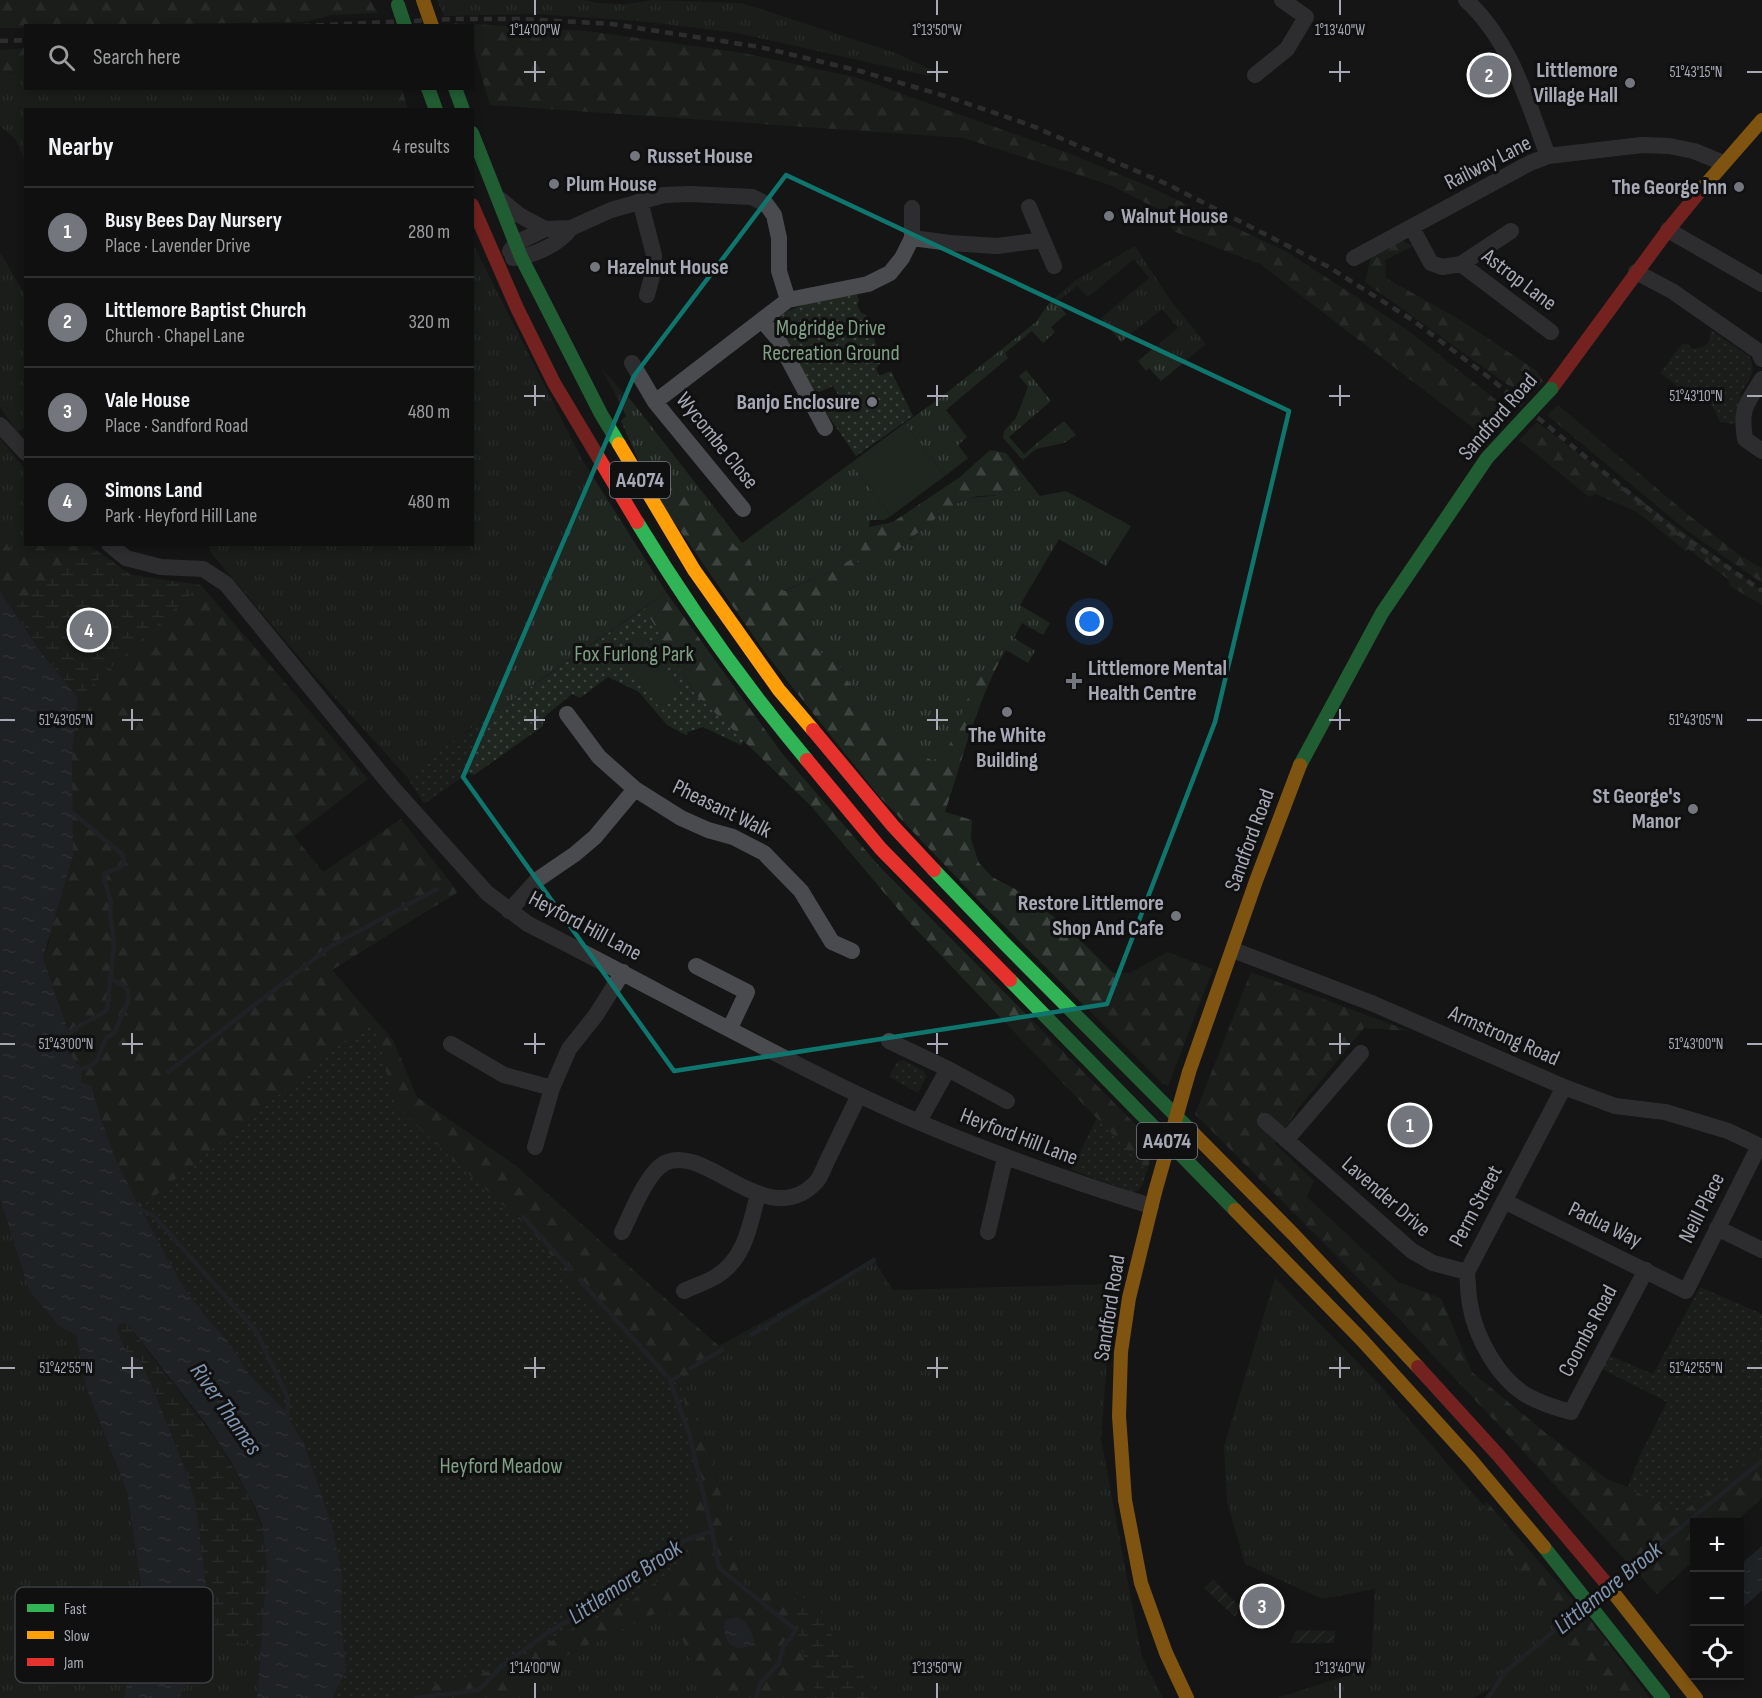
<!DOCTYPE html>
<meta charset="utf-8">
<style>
:root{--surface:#101010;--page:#1e1e1e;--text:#f1f3f6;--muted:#9c9d9f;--line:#303030;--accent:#74767e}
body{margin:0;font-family:"Sofia Sans Condensed",sans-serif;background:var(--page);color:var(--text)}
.controls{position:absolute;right:18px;bottom:18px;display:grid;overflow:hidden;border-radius:0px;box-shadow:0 3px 9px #0003}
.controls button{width:54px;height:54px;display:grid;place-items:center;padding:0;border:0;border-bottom:2px solid var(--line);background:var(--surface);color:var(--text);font:30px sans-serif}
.you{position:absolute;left:1090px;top:622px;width:21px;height:21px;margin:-15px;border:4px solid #fff;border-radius:50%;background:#1a73e8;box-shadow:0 0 0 9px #1a73e833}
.badge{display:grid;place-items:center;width:39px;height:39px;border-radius:50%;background:var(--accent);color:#fff;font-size:20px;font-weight:700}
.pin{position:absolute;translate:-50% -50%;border:3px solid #fff;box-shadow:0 2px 6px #0006}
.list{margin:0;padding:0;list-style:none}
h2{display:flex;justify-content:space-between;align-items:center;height:78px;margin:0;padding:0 24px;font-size:26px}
h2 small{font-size:20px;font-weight:400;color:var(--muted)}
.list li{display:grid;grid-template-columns:39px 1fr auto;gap:18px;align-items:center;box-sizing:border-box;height:90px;padding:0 24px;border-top:2px solid var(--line)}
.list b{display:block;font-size:22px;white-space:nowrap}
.list p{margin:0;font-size:20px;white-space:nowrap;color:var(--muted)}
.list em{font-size:20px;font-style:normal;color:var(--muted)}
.icon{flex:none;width:33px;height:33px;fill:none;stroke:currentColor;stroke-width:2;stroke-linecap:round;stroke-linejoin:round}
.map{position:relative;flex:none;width:1762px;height:1698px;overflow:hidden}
.search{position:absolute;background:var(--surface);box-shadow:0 3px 9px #0003;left:24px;top:24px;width:450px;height:66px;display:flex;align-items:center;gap:15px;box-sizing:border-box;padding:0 21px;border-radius:0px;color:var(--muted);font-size:22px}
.panel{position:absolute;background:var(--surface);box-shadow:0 3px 9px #0003;left:24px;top:108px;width:450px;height:438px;border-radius:0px}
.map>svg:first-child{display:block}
</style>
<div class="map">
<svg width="1762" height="1698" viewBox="0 0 1762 1698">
<defs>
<pattern id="grass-tufts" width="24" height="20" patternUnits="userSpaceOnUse" patternTransform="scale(1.5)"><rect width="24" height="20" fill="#1f2620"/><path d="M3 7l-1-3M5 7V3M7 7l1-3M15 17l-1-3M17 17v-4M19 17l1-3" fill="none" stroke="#3d433e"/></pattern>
<pattern id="forest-firs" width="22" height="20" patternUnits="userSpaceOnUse" patternTransform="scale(1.5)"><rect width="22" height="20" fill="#1f2620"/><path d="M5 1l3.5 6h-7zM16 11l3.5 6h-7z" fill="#3d433e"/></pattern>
<pattern id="wetland-marsh" width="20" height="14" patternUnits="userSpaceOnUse" patternTransform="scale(1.5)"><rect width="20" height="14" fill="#1f2620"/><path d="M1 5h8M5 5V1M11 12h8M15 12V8" fill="none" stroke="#3d433e"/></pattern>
<pattern id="park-dots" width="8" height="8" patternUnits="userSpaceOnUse" patternTransform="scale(1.5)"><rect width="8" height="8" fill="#1f2620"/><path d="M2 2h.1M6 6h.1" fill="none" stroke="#3d433e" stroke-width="1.8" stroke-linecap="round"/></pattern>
<pattern id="garden-furrows" width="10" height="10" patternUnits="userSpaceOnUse" patternTransform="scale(1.5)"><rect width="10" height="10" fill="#1f2620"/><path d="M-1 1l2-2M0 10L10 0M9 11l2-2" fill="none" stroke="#3d433e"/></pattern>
<pattern id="water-ripples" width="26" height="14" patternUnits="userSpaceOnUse" patternTransform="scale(1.5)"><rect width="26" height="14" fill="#2b3138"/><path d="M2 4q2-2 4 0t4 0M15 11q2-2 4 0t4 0" fill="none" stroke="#474c53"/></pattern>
</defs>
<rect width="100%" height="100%" fill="#151516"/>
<!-- grass -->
<path fill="url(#grass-tufts)" d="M437 0H584L598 3 626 4 653 0 742 3 896 53 934 71 929 76 737 33 639 21 534 14 444 16Z
M25 72 26 88 385 89 399 109 26 110 25 161 15 139 0 126V73Z
M473 244 583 461 666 592 452 742 407 777 315 676 212 554 208 545 472 544Z
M1135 246 1171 301 1206 344 1161 381 1149 368 1146 371 1138 361 1178 328 1162 309 1121 342 1101 318 1149 278 1134 259 1088 297 1077 286 1057 302 1066 314 1051 327 1055 332 1043 343 1032 331 1005 353 1008 358 946 410 967 437 958 445 968 458 945 476 905 423 940 398 1036 322 1050 302 1076 280Z
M0 252 25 295V428L17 432 0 407Z
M602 369 634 404 742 543 851 463 891 516 884 520H870L869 527 859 541 910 540C924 527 940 511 958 503 973 495 988 498 1003 494 1013 492 1021 486 1028 481L1040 496 1066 491 1131 526 1106 566 1059 539 1020 605 1050 623 1043 635 1022 623 1014 638 1035 651 1028 663 1006 650 1000 660 990 663 975 680 948 749 933 761 906 745 860 704 838 663 826 658 800 632 803 614 848 581 852 559 831 571 784 591 760 583 742 544 737 547 665 509 640 464 621 421 626 416Z
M1026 370 1051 401 1009 437 1024 454 1064 421 1076 435 1064 443 1036 449 1023 460 1003 438 1004 431 1016 418 1028 387 1019 376Z
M0 438 25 469V539L12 551 0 536Z
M0 1198 29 1291 59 1326 76 1335 86 1387 127 1492 141 1586V1633L132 1659 124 1698H0Z
M874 1260 893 1290 1113 1284 1101 1439 1142 1657 1163 1698H817L799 1642 744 1586 708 1445 686 1388 719 1346Z
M1275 1278 1379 1384 1490 1513 1626 1698H1484L1493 1687 1474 1698H1277L1371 1668 1375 1589 1322 1599 1245 1564 1227 1502 1224 1446Z
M667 1608 710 1698H521L557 1660Z
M204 1634 261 1648 257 1698H179L192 1672Z"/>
<!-- forest -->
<path fill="url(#forest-firs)" d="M0 0H370L378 13 331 15 305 22 26 26 25 28H0Z
M454 23 588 31 743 53 855 77 1068 153 1148 186 1287 252 1409 331 1510 411 1485 437 1260 264 1173 231 1164 212 1110 185 964 138 490 105 473 47 472 26 455 25Z
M25 48V72L0 73V50Z
M385 89H402L408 109H399Z
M1399 239 1413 246 1385 260 1386 278 1462 321 1537 371 1543 381 1526 398 1365 282 1371 257Z
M1558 405 1686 513 1742 557 1762 568V583L1686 530 1547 415Z
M1537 422 1762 591V605L1730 586 1728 579 1688 549 1686 551 1637 512 1596 494 1589 497 1519 440Z
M990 450 1006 453 1028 481 1018 488 1003 495 978 496 957 503 928 524 895 552 874 557 859 549V541L869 527 893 522 960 477Z
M661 463 736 547 742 543 760 583 785 591 831 571 852 559 860 563 848 581 804 614 800 632 826 658 838 663 860 704 906 745 933 761 948 748 975 680 990 663 1000 660C975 709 962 760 945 812L972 820 971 839 979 863 992 877 1019 891 1065 925 1113 973H1130L1167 952 1213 969 1168 1086 1162 1083 980 902 878 795 766 654 665 509 655 469Z
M0 536 12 551 25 539 26 544 88 545 131 575 201 585 368 779 294 836 323 872 401 819 458 892 332 970 393 1040 417 1097 515 1165 719 1346 686 1388 708 1445 744 1586 795 1591 799 1642 817 1698H710L667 1608 557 1660 521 1698H333L334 1693 184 1288 140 1208 116 1160 101 1118 93 1087 81 1082 82 1069 68 1053 69 1033 43 958 49 942 78 698 41 651 0 591Z
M666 592 781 752 879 866 1155 1144 1147 1171 909 922 811 806 695 694 644 608Z
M1251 972 1409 1031 1364 1028 1297 1110 1275 1144 1314 1181 1306 1196 1398 1282 1441 1298 1472 1372 1547 1434 1607 1479 1637 1491 1762 1439V1498L1735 1522H1694V1560L1657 1594 1400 1320 1195 1114Z
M1486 1501 1593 1623 1650 1698H1613L1555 1624 1482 1512Z"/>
<!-- wetland -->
<path fill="url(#wetland-marsh)" d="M89 545 131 575 201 585 78 698 41 651 13 609Z
M124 1323 129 1326C167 1379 211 1425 242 1483 253 1504 263 1524 266 1547 271 1580 263 1616 261 1648L204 1634 207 1594 187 1474 153 1388 140 1360 127 1352 117 1330 120 1324Z
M795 1591 821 1612 835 1642 882 1698H817L799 1642Z"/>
<!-- park -->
<path fill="url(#park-dots)" d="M857 294 859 301 857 305 861 313 866 315 882 361 876 368 879 376 891 371 913 416 856 456 827 414 828 402 839 396 833 386 819 392 811 388 779 328 778 318C799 301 831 299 857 294Z
M1711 330 1749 356C1758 371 1748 381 1740 394L1744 398 1739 417 1734 424 1720 422 1710 401 1691 397 1660 373 1682 344H1687L1694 349 1705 346 1709 341Z
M644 608 695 694 744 740 741 745 703 727 688 732 686 735 667 725 639 692 608 677 580 698 572 694 543 718V726L474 775 468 773 424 804 407 777 452 742Z
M373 1018 395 1104 454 1161 532 1231 588 1303 682 1389 694 1448 688 1557 633 1600 496 1669 385 1698H333L334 1693 346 1671 341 1618 342 1575 319 1486 305 1447 285 1411 249 1374 226 1339 207 1318 184 1288 140 1208Z
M903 1060 924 1071 926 1077 918 1093 889 1077 897 1062Z
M1097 1118 1147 1171 1142 1186 1138 1191 1133 1192 1071 1170Z
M1700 1287 1762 1314V1449L1678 1516 1628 1487 1639 1458 1667 1402 1602 1369 1608 1355 1653 1374Z"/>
<!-- garden -->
<path fill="url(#garden-furrows)" d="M1213 1579 1240 1607 1235 1617 1204 1588Z
M1296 1630 1335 1631 1334 1643H1290Z"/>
<!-- pitch -->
<path fill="#1f2620" d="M905 423 945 476 891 516 851 463Z
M639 636 681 690 659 707 617 652Z"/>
<!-- water -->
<path fill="url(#water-ripples)" d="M0 591 41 652 78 698 72 754 73 855 43 958 69 1033 68 1053 82 1069 81 1082 92 1086 101 1118 116 1160 140 1208 184 1288 207 1318 226 1339 249 1374 285 1411 305 1447 332 1526 342 1575 341 1618 346 1671 334 1693 333 1698H257L267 1564 262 1525 255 1507 231 1462 206 1424 129 1326 124 1323 120 1324 117 1330 127 1352 140 1360 153 1388 187 1474 196 1506 207 1594 204 1634 192 1672 179 1698H124L132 1659 141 1633V1586L127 1492 86 1387 76 1335 59 1326 29 1291 0 1198Z
M1762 1546V1591L1740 1610V1565Z
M736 1617C746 1621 753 1631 754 1642 735 1658 720 1639 725 1620Z"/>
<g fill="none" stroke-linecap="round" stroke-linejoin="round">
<!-- stream -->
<path stroke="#2b3138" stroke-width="4.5" d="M67 1039C73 1024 95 1020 107 1010L114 945 110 911 111 902 104 879 105 873 122 867 124 861 122 854 73 813
M78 1069H82L92 1065 97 1060 106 1038 114 1033 128 1002V990L123 985 109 978
M168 1072 331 946 437 889
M135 1207 154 1216 256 1331 288 1398 287 1419
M523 1217 570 1269
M580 1280 666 1375
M751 1335 874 1260
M691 1368 722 1350
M679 1376 670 1381 689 1433 712 1531
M1615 1581 1762 1461
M416 1698 479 1690 500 1668 546 1634 646 1572 683 1541 712 1531 719 1568 796 1630 790 1639 784 1644 779 1663 760 1684 756 1698
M1488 1698 1505 1672 1583 1607"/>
<!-- street -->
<path stroke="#4a4b4e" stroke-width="16" d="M1466 0C1511 41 1527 101 1548 156
M1255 75 1287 49 1306 17 1282 0
M501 200 519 215 545 229
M640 201 654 255V269L647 295
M1029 207 1054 266
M1412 228 1431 263 1442 267 1461 264 1551 332
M1668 230 1762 284
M912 238 950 243 997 246 1043 240
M510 251 516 243 545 229 571 228 611 210 664 195 690 194 752 197 766 204 774 215 779 238V271L788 300
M513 258C533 256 559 245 571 228
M1354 258 1530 163 1548 156 1642 145 1669 146 1694 151 1723 163
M1461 264 1511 231
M1636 272 1672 291 1758 351 1762 359
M762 320 777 338 825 428
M632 363 655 402 743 509
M1762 379C1746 405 1740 408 1745 439L1762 451
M655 402 788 300 868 284 890 273 902 258 912 238V208
M0 425 26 453
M109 544 126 558 161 567 203 569 226 584 392 787 487 893 528 924C639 980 747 1041 859 1095 953 1140 1051 1175 1151 1206
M567 714 599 757 635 789
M509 911 537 880 575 854 595 837 635 789 681 818 708 830 733 837 764 853 801 891 832 942 852 951
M1233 950 1374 1004 1564 1087 1615 1106 1665 1112 1728 1131 1762 1147
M696 966 747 992 730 1028
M889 1041 948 1069 919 1121
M451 1044 504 1075 552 1088 569 1049 596 1015 623 972
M948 1069 1007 1101
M1564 1087 1467 1272C1468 1283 1468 1294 1470 1304 1475 1337 1499 1380 1528 1396 1542 1404 1556 1408 1571 1412L1646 1270
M1265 1121 1412 1251 1433 1263 1467 1272
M1286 1140 1361 1053
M535 1147 552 1088
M1504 1201 1686 1291 1759 1146
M1717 1228 1762 1250
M622 1232C631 1214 647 1172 665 1163 705 1142 769 1235 817 1181 822 1175 825 1164 829 1157 839 1136 849 1116 859 1095
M988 1232 1005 1158
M684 1291C694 1286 705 1283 715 1277 745 1260 750 1225 758 1194"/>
<!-- fast -->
<path stroke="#30b455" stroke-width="14" d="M428 88 436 110
M455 88 463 110
M472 133 521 257 601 414 619 444
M637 522C688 606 744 685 807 760
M1300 765 1382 613 1487 458 1511 432
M934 870 1004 943 1193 1133
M1010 980 1235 1210
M1544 1547 1663 1698"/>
<!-- slow -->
<path stroke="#ff9f0a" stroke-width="14" d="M1700 191 1762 120
M619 444 694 570 779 690 813 730
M1189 1072 1256 881 1300 765
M1193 1133 1294 1235 1418 1367
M1155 1192 1129 1298 1121 1352 1119 1416 1125 1500 1141 1583 1166 1653 1187 1698
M1235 1210 1362 1340 1471 1460 1544 1547
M1605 1582 1696 1698"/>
<!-- jam -->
<path stroke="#e5322d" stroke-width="14" d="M472 205 517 308 554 383 637 522
M1551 389 1668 230 1700 191
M813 730 893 826 934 870
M807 760 881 849 1010 980
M1418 1367 1499 1456 1605 1582"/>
<!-- rail -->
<path stroke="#4a4b4e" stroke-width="4.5" stroke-dasharray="8 6" stroke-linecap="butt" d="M302 26 455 19H522L612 24 760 47 860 71 945 96 1030 125 1169 185 1327 266 1414 321 1491 379 1674 530 1762 591
M0 41 26 40"/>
<!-- fast-bridge -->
<path stroke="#30b455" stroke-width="14" d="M398 5 405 26
M1511 432 1551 389"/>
<!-- slow-bridge -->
<path stroke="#ff9f0a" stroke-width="14" d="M423 0 432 26
M1155 1192 1189 1072"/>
</g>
<!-- marked area -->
<path d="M0 0H1762V1698H0ZM786 175 1289 411 1215 722 1107 1004 674 1071 463 777 634 376Z" fill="#151516" fill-opacity=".55" fill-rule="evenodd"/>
<path fill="none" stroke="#0f766e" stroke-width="4.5" stroke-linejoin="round" d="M786 175 1289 411 1215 722 1107 1004 674 1071 463 777 634 376Z"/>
<!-- ticks -->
<path fill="none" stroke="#a7aab6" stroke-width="2" d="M535 0V15M937 0V15M1340 0V15M535 61V82M937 61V82M1340 61V82M524 72H545M927 72H948M1329 72H1350M1747 72H1762M535 385V406M937 385V406M1340 385V406M524 396H545M927 396H948M1329 396H1350M1747 396H1762M132 709V730M535 709V730M937 709V730M1340 709V730M0 720H15M122 720H143M524 720H545M927 720H948M1329 720H1350M1747 720H1762M132 1033V1054M535 1033V1054M937 1033V1054M1340 1033V1054M0 1044H15M122 1044H143M524 1044H545M927 1044H948M1329 1044H1350M1747 1044H1762M132 1357V1378M535 1357V1378M937 1357V1378M1340 1357V1378M0 1368H15M122 1368H143M524 1368H545M927 1368H948M1329 1368H1350M1747 1368H1762M535 1683V1698M937 1683V1698M1340 1683V1698"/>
<!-- markers -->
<g fill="#74767e" stroke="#101011" stroke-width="2">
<circle cx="1630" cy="83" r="6"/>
<circle cx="635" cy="156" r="6"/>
<circle cx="554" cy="184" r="6"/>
<circle cx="1739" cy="187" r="6"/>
<circle cx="1109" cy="216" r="6"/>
<circle cx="595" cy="267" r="6"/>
<circle cx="872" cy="402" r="6"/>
<path d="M1071 672h6v6h6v6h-6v6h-6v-6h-6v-6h6z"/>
<circle cx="1007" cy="712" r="6"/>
<circle cx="1693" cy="809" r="6"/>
<circle cx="1176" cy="916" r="6"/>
</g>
<g text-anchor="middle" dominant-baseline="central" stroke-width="6" stroke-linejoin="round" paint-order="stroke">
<!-- shield labels -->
<g fill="#101011" stroke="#7a7c84" stroke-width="1.5">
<rect x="610" y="462" width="60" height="36" rx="4.5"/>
<rect x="1137" y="1123" width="60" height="36" rx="4.5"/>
</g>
<g font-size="21" font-weight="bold" fill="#a7aab6">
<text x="640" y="480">A4074</text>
<text x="1167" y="1141">A4074</text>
</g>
<!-- poi labels -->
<g font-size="22" font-weight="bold" fill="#a7aab6" stroke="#101011" text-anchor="end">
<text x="1618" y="70">Littlemore<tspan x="1618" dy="25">Village Hall</tspan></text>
<text x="647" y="156" text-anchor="start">Russet House</text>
<text x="566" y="184" text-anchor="start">Plum House</text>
<text x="1727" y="187">The George Inn</text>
<text x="1121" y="216" text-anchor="start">Walnut House</text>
<text x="607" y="267" text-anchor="start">Hazelnut House</text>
<text x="860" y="402">Banjo Enclosure</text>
<text x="1088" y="668" text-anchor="start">Littlemore Mental<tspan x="1088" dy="25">Health Centre</tspan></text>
<text x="1007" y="735" text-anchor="middle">The White<tspan x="1007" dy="25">Building</tspan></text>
<text x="1681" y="796">St George's<tspan x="1681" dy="25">Manor</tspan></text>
<text x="1164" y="903">Restore Littlemore<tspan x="1164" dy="25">Shop And Cafe</tspan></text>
</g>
<!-- street labels -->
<g font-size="22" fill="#a7aab6" stroke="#101011">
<text transform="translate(1488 163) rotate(-27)">Railway Lane</text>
<text transform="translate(1519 280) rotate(37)">Astrop Lane</text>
<text transform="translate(1498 417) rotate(-49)">Sandford Road</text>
<text transform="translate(717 441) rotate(51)">Wycombe Close</text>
<text transform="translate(722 809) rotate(26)">Pheasant Walk</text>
<text transform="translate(1250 840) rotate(-70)">Sandford Road</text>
<text transform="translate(585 926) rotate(28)">Heyford Hill Lane</text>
<text transform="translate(1504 1036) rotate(24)">Armstrong Road</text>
<text transform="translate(1019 1137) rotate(21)">Heyford Hill Lane</text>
<text transform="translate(1386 1197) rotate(41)">Lavender Drive</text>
<text transform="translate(1476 1206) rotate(-62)">Perm Street</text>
<text transform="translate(1702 1208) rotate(-63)">Neill Place</text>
<text transform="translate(1605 1225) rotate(26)">Padua Way</text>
<text transform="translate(1110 1308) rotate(-81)">Sandford Road</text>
<text transform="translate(1588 1331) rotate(-62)">Coombs Road</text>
</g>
<!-- park labels -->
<g font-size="22" fill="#7fa084" stroke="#101011">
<text x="831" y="328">Mogridge Drive<tspan x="831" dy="25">Recreation Ground</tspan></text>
<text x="634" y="654">Fox Furlong Park</text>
<text x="501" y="1466">Heyford Meadow</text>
</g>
<!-- water labels -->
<g font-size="24" font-style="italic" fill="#8095af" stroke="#101011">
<text transform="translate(226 1409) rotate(55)">River Thames</text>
<text transform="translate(625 1582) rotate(-34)">Littlemore Brook</text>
<text transform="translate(1608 1588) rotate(-39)">Littlemore Brook</text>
</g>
</g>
<!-- legend -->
<rect x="15" y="1587" width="198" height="96" rx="9" fill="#101011" stroke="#3d3e43" stroke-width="1.5"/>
<rect x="27" y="1604" width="27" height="8" fill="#30b455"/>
<rect x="27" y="1631" width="27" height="8" fill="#ff9f0a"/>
<rect x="27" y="1658" width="27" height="8" fill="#e5322d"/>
<g font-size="16" fill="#a7aab6">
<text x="64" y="1614">Fast</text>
<text x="64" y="1641">Slow</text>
<text x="64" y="1668">Jam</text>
</g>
<g font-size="15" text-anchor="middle" fill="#a7aab6" stroke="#101011" stroke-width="6" stroke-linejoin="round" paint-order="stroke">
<text x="535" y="35">1°14'00"W</text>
<text x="937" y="35">1°13'50"W</text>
<text x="1340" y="35">1°13'40"W</text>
<text x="1696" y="77">51°43'15"N</text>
<text x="1696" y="401">51°43'10"N</text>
<text x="66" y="725">51°43'05"N</text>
<text x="1696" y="725">51°43'05"N</text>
<text x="66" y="1049">51°43'00"N</text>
<text x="1696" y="1049">51°43'00"N</text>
<text x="66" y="1373">51°42'55"N</text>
<text x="1696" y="1373">51°42'55"N</text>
<text x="535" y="1673">1°14'00"W</text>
<text x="937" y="1673">1°13'50"W</text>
<text x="1340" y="1673">1°13'40"W</text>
</g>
</svg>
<div class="controls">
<button>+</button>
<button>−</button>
<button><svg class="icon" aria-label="locate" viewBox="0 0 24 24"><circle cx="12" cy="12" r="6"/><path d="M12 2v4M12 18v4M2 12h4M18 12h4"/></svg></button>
</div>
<div class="you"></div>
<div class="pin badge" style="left:1410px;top:1125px">1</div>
<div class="pin badge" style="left:1489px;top:75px">2</div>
<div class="pin badge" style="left:1262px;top:1606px">3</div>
<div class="pin badge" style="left:89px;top:630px">4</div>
<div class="search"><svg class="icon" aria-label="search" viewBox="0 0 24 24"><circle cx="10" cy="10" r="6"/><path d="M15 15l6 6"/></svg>Search here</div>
<section class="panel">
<h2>Nearby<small>4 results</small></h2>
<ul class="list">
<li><span class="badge">1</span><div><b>Busy Bees Day Nursery</b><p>Place · Lavender Drive</p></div><em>280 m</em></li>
<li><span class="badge">2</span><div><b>Littlemore Baptist Church</b><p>Church · Chapel Lane</p></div><em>320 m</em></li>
<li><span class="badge">3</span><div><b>Vale House</b><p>Place · Sandford Road</p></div><em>480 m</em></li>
<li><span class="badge">4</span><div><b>Simons Land</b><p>Park · Heyford Hill Lane</p></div><em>480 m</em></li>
</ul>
</section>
</div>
